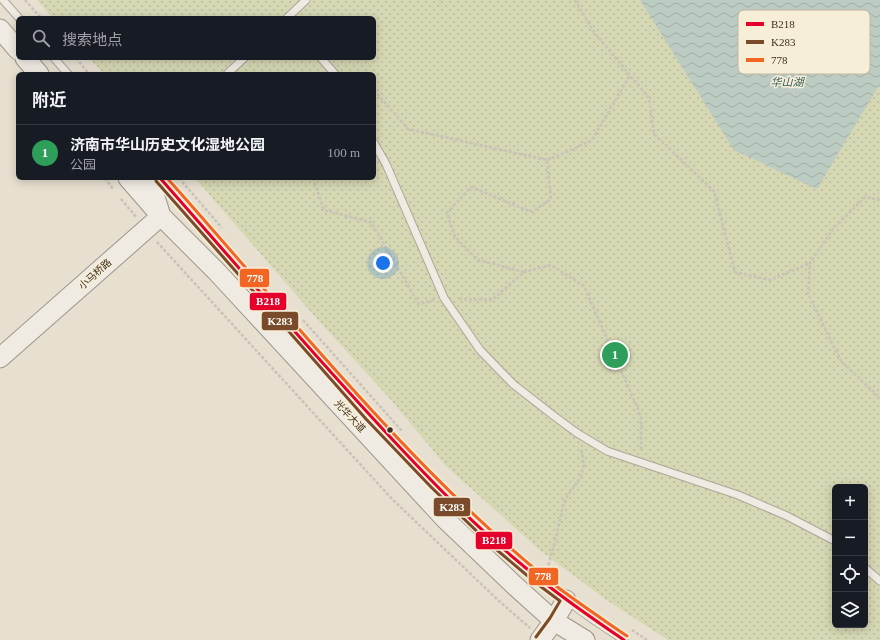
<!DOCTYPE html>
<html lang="zh">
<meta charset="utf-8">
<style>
:root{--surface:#171b24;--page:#242831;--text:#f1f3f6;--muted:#9ea1a6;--line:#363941;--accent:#786c5e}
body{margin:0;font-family:"Times New Roman","Noto Sans SC",serif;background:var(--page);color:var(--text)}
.controls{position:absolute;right:12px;bottom:12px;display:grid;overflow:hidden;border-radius:6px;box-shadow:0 2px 10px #0003}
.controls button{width:36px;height:36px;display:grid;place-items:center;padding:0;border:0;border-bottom:1px solid var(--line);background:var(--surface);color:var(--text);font:20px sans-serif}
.you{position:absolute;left:383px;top:263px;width:14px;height:14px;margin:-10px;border:3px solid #fff;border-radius:50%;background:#1a73e8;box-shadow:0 0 0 6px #1a73e833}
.badge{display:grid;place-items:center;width:26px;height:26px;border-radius:50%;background:var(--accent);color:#fff;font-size:13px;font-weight:700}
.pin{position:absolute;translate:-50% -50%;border:2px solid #fff;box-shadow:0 1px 4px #0006}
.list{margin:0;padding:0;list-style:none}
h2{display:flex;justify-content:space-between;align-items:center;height:52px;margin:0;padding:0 16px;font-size:17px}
h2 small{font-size:13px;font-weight:400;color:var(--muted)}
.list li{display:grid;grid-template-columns:26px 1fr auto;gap:12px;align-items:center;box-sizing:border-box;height:56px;padding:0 16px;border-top:1px solid var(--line)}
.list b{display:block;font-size:15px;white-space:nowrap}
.list p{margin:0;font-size:13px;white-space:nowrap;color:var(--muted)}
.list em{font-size:13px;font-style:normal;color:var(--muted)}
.icon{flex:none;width:22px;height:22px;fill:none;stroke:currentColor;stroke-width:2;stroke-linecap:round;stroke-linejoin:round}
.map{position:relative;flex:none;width:880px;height:640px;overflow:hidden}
.search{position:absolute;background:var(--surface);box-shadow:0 2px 10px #0003;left:16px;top:16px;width:360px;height:44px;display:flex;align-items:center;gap:10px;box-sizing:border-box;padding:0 14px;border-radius:6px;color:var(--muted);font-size:15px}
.panel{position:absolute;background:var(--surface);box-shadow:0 2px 10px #0003;left:16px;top:72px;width:360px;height:108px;border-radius:6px}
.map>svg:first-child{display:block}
</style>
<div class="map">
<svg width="880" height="640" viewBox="0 0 880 640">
<defs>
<pattern id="grass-dots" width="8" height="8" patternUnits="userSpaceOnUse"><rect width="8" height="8" fill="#d6d7b3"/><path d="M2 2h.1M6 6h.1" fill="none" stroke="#b9b99a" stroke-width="1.8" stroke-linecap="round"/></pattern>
<pattern id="water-waves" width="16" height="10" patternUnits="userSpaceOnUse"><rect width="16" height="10" fill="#bcccc2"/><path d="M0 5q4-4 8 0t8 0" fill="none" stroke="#a2b0a6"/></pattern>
</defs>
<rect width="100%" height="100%" fill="#e7e0d1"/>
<!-- grass -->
<path fill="url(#grass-dots)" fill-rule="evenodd" d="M37 0H880V640H668L608 601 542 552 446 466 391 400 310 311 195 178H374V74H104L89 58H374V18H53ZM835 487H865V625H835Z"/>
<!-- water -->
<path fill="url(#water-waves)" d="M640 0H880V87H878L817 189 734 150Z"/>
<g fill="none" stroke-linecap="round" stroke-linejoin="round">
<!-- lane casing -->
<g stroke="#ada599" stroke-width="9">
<path id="lane" d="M3 0 19 18
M287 18 306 0
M54 58 68 74
M321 58 335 74
M227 74 244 58
M374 143 386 164 444 298 480 350 513 384 554 416 577 433 607 451 738 495 787 516 835 541
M160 178C213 238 266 298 319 359 410 461 507 567 624 640
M865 568 880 581"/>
</g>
<!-- secondary casing -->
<g stroke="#9c958a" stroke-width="21">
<path id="secondary" d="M0 29 18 50
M25 58 39 74
M128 178 161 216 217 272 446 520 513 584 554 621 585 640
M0 358 161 216 149 178
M540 640 554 621 566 600"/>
</g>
<!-- path -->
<path stroke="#c8c2b9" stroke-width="2.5" stroke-dasharray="3 2" stroke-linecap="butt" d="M25 0 41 18
M439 0H441
M575 0 594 32 649 98 654 134 714 191 735 272 770 280 810 263
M76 58 89 74
M374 90 408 129 547 160 551 199 532 212 471 187 447 213 455 237 478 260 524 272
M547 160 569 151 592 140 630 75
M105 178 113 189
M179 178 222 228
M313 178 324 210 371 222 419 304 434 300
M121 199 136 217
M880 200 865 197 833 229 810 263 808 294 841 361 880 398
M157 242 392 499 499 601 530 628
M459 299 492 300 524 272 551 265 584 286 641 416V451
M303 320 402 431
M547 570 556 538 564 501 580 478 584 465 581 448
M632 630 647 640"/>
<!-- lane -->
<use href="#lane" stroke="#efebe3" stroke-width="7"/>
<!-- secondary -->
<use href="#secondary" stroke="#efebe3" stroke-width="19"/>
<!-- bus-1 casing -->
<g stroke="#f7eed8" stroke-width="6">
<path id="bus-1" d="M160 178C229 256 297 336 368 413 422 472 478 531 541 580 568 602 596 621 624 640"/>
</g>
<!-- bus-2 casing -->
<g stroke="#f7eed8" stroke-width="6">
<path id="bus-2" d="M156 181 366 419 431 487 491 545 536 583 560 601 550 618 536 637"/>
</g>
<!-- bus-3 casing -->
<g stroke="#f7eed8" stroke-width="6">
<path id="bus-3" d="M167 178C209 225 250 273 292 321 370 410 450 499 542 575 569 597 598 616 627 636"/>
</g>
<!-- bus-1 -->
<use href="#bus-1" stroke="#e4002b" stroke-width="3"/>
<!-- bus-2 -->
<use href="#bus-2" stroke="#7a4b2a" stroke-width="3"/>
<!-- bus-3 -->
<use href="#bus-3" stroke="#f26522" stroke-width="3"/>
</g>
<!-- markers -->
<circle fill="#3d2e20" stroke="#f7eed8" stroke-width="1.5" cx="390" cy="430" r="3.5"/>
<g text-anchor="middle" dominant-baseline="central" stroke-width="3" stroke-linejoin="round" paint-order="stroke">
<!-- street labels -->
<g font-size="10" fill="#3d2e20" stroke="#f7eed8">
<text transform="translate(95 274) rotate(-42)">小马桥路</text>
<text transform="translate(350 416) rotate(47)">光华大道</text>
</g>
<!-- water labels -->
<g font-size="11" font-style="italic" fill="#2f5d5a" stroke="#f7eed8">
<text x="787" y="82">华山湖</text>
</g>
</g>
<!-- legend -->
<rect x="738" y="10" width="132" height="64" rx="6" fill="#f7eed8" stroke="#bfb4a1" stroke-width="1"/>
<rect x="746" y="22" width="18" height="4" fill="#e4002b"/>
<rect x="746" y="40" width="18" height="4" fill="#7a4b2a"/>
<rect x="746" y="58" width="18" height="4" fill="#f26522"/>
<g font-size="11" fill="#3d2e20">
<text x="771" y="28">B218</text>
<text x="771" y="46">K283</text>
<text x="771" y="64">778</text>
</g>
<g stroke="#f7eed8" stroke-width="1.5">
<rect x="239" y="268" width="31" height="20" rx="4" fill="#f26522"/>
<rect x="249" y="292" width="38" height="19" rx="4" fill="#e4002b"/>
<rect x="261" y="311" width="38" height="20" rx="4" fill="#7a4b2a"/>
<rect x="433" y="497" width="38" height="20" rx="4" fill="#7a4b2a"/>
<rect x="475" y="531" width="38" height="19" rx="4" fill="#e4002b"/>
<rect x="528" y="567" width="31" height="19" rx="4" fill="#f26522"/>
</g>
<g font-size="11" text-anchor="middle" font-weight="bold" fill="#fff">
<text x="255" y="282">778</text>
<text x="268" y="305">B218</text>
<text x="280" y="325">K283</text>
<text x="452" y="511">K283</text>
<text x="494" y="544">B218</text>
<text x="543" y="580">778</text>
</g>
</svg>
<div class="controls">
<button>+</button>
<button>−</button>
<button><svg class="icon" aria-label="locate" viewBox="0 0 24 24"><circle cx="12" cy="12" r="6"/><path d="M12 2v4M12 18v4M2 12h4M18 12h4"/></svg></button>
<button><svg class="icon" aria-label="layers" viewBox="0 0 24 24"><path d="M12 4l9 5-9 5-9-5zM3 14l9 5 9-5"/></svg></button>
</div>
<div class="you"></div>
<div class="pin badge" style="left:615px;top:355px;background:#2e9e5b">1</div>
<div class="search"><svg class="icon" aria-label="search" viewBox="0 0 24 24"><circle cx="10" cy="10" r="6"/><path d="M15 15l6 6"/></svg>搜索地点</div>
<section class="panel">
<h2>附近<small></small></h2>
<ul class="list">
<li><span class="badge" style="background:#2e9e5b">1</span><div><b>济南市华山历史文化湿地公园</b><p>公园</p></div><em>100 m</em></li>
</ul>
</section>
</div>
